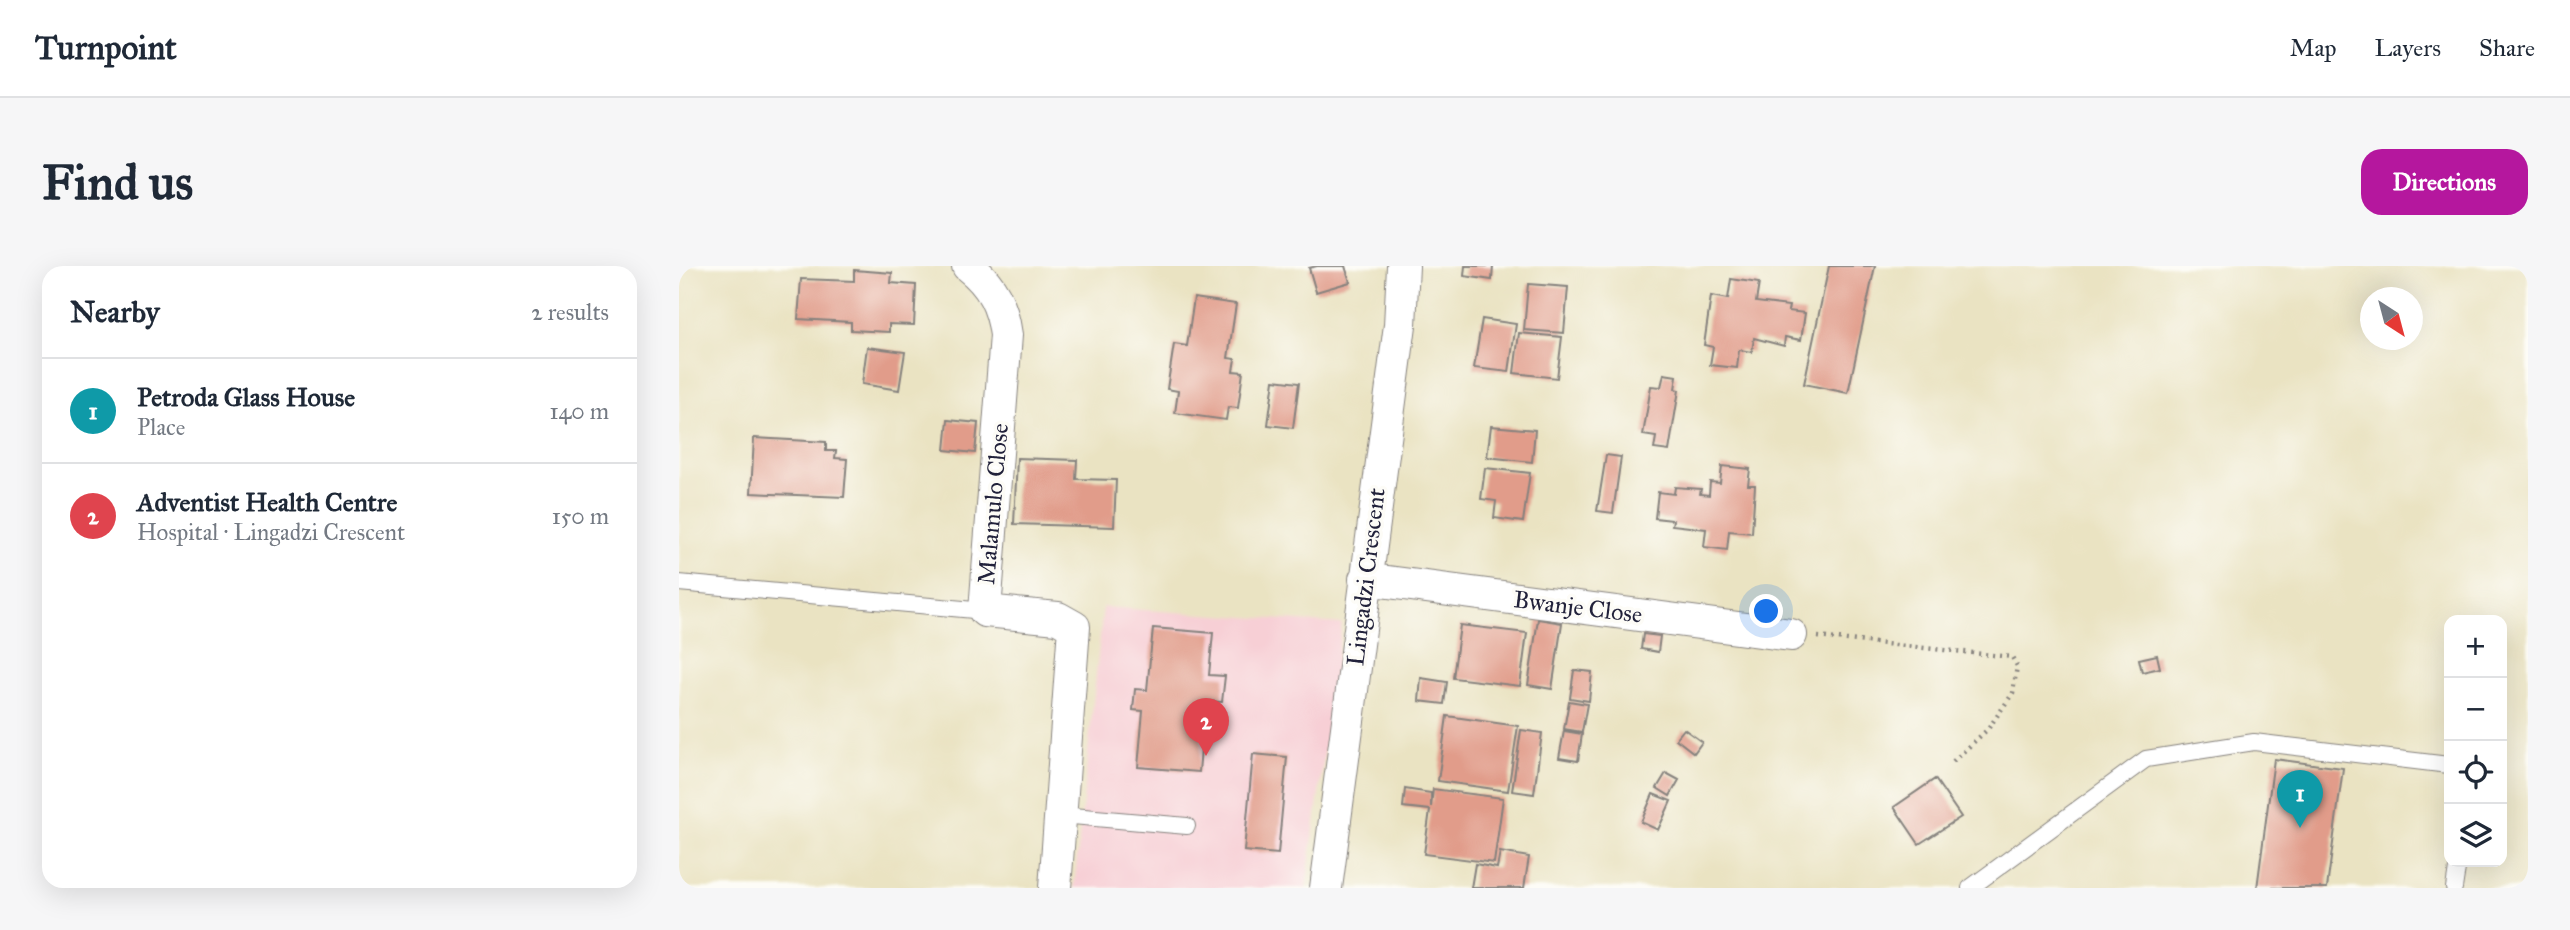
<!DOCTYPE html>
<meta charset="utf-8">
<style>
:root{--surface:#fff;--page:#f6f6f7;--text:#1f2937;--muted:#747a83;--line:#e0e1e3;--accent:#b5179e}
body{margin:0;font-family:"IM FELL Great Primer",serif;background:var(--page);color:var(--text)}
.controls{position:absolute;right:21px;bottom:21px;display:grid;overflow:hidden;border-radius:14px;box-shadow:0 7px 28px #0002}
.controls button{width:63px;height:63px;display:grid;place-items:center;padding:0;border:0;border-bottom:2px solid var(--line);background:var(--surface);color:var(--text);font:35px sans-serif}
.compass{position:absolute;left:1681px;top:21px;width:63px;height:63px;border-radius:50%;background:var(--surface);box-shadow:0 7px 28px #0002;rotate:144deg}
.you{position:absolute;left:1088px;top:346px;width:24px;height:24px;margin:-18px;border:5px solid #fff;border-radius:50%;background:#1a73e8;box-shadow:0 0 0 10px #1a73e833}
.badge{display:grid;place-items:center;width:46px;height:46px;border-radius:50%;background:var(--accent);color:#fff;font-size:23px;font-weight:700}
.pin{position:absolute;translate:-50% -58px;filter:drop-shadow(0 2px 4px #0008)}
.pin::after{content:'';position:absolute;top:37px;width:24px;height:21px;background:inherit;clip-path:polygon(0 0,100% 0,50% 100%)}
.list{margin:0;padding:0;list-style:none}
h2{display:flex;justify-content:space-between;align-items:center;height:91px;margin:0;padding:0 28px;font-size:30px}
h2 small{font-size:23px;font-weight:400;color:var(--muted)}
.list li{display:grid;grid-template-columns:46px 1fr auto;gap:21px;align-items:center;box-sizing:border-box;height:105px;padding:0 28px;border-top:2px solid var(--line)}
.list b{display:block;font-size:26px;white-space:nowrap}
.list p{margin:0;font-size:23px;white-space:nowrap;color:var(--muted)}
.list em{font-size:23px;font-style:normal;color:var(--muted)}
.icon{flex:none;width:38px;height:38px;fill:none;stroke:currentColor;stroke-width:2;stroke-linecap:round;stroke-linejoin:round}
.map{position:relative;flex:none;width:1849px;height:622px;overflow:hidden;border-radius:21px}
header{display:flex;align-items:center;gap:42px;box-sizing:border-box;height:98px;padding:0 35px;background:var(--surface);border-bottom:2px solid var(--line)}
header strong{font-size:33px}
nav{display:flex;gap:38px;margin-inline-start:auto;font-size:24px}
.intro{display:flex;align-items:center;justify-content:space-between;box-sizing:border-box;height:168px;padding:0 42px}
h1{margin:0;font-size:49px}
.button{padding:18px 32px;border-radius:21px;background:var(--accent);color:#fff;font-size:24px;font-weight:700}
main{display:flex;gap:42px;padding:0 42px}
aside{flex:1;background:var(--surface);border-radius:21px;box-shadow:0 7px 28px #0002}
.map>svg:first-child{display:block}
</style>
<header>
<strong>Turnpoint</strong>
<nav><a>Map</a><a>Layers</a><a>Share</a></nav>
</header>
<div class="intro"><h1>Find us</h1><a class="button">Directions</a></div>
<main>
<aside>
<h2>Nearby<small>2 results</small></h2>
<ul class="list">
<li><span class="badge" style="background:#0f9aa8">1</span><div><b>Petroda Glass House</b><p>Place</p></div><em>140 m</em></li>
<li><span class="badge" style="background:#e0444e">2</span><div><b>Adventist Health Centre</b><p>Hospital · Lingadzi Crescent</p></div><em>150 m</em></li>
</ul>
</aside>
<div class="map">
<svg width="1849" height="622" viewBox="0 0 1849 622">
<rect width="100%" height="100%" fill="#fdfcf7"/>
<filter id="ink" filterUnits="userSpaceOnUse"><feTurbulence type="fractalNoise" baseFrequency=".0143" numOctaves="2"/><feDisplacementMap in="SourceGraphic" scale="14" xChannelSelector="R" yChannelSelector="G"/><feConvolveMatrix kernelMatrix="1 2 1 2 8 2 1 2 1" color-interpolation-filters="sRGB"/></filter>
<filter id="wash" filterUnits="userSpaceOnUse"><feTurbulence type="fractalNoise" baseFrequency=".00686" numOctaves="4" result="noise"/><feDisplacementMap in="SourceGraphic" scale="28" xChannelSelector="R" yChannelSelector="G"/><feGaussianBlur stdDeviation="1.57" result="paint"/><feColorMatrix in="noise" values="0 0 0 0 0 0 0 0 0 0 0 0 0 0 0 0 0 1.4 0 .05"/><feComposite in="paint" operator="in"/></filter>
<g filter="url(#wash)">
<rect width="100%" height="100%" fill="#eae3c2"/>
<!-- built -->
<path fill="#f7cfd5" d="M424 341 663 358 627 622H395Z"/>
<g id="blocks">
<!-- building -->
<path fill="#e19c8a" d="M638 0H666L671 16 637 26 630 2Z
M786 0H814L813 14 785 10Z
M1150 0H1196L1169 127 1125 118Z
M175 4 213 7 212 17 237 19 235 59 210 58V66L172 64V56L119 53 122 13 175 15Z
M1052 13 1080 17 1077 36 1110 40 1109 45 1126 47 1122 74 1106 71 1105 80 1075 72 1073 86 1060 84 1058 102 1031 99 1034 81 1025 79 1032 30 1049 33Z
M849 18 889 21 885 67 845 64Z
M515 32 557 38 549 92 556 93 554 105 564 106 559 142 549 141 547 154 496 147 499 125 488 123 495 78 508 80Z
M803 53 837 58 830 106 795 102Z
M840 67 883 71 878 112 835 107Z
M188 81 226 86 220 124 183 118Z
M985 108 998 110 996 123 1000 124 990 185 975 183 977 171 964 169 972 120 982 121Z
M595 114 620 117 614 162 589 159Z
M269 154 299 157 296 187 266 184Z
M812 160 856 164 853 196 808 191Z
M75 172 147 176V185H157L156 192 168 193 165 231 72 227Z
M927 189 942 191 934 247 918 245Z
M338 192 398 194 397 213 437 214 435 261 335 258Z
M1043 200 1071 203 1069 219H1076L1073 267 1050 265 1048 284 1025 281 1027 263 993 259 994 254 976 252 979 226 995 228 996 221 1022 223 1021 228 1030 229 1031 216 1041 217Z
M806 202 851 207 844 256 815 252 817 235 802 233Z
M859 353 883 357 873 423 849 419Z
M781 359 848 367 841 420 774 412Z
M474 362 534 367 530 409 546 410 543 436 526 435 520 506 459 501 464 445 454 444 456 423 468 424Z
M964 368 981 370 979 386 962 383Z
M1478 389 1481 402 1463 406 1460 393Z
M895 404 913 406 910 435 891 432Z
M742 412 768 416 765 438 740 435Z
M890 435 908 438 903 466 885 463Z
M768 450 839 460 829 525 759 515Z
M1005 463 1023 476 1015 487 997 473Z
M842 464 863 467 855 528 833 525Z
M885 465 903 468 899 495 880 492Z
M574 488 608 491 599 588 565 585Z
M1595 493 1664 502 1648 622H1578Z
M987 507 1000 514 991 530 978 522Z
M1256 513 1282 551 1240 578 1215 541Z
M726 523 752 527V541L754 523 824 532 815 597 745 588 751 544 724 541Z
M974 528 992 535 979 564 962 556Z
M821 586 850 591 845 622H792L796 598 818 602Z"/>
</g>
</g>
<g filter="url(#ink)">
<use href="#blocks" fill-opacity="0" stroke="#86827e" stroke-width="2"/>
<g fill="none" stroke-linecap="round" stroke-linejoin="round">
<!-- lane casing -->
<g stroke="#86827e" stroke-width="18">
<path id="lane" d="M0 317 306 345
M382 549 508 560
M1291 622 1467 493 1575 476 1770 499
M1775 622 1779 596"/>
</g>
<!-- street casing -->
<g stroke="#86827e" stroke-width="34">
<path id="street" d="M289 0C313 19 323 39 327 69L306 345 379 352 395 361 376 622
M686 313 1112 369
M647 622 721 59 724 0"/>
</g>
<!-- path -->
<path stroke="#86827e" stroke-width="4.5" stroke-dasharray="2 5" stroke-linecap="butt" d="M1139 371 1333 391 1338 400 1334 427 1309 463 1271 498"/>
<!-- lane -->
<use href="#lane" stroke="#fff" stroke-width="16"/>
<!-- street -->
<use href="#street" stroke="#fff" stroke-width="32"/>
</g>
</g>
<g text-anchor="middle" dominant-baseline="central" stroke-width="7" stroke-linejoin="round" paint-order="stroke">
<!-- street labels -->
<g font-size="24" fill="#22223b" stroke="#fdfcf7">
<text transform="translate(314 238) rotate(-85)">Malamulo Close</text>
<text transform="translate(687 311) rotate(-83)">Lingadzi Crescent</text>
<text transform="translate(899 341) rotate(7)">Bwanje Close</text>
</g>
</g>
</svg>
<div class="controls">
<button>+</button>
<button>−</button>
<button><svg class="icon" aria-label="locate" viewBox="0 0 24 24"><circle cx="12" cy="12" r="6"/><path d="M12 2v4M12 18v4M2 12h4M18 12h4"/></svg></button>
<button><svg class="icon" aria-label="layers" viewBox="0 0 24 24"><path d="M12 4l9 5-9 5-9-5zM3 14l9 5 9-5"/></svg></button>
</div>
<svg class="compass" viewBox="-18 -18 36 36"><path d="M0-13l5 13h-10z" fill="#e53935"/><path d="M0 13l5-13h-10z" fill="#747a83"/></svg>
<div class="you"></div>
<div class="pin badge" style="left:1621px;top:562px;background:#0f9aa8">1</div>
<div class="pin badge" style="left:527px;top:490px;background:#e0444e">2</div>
</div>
</main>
